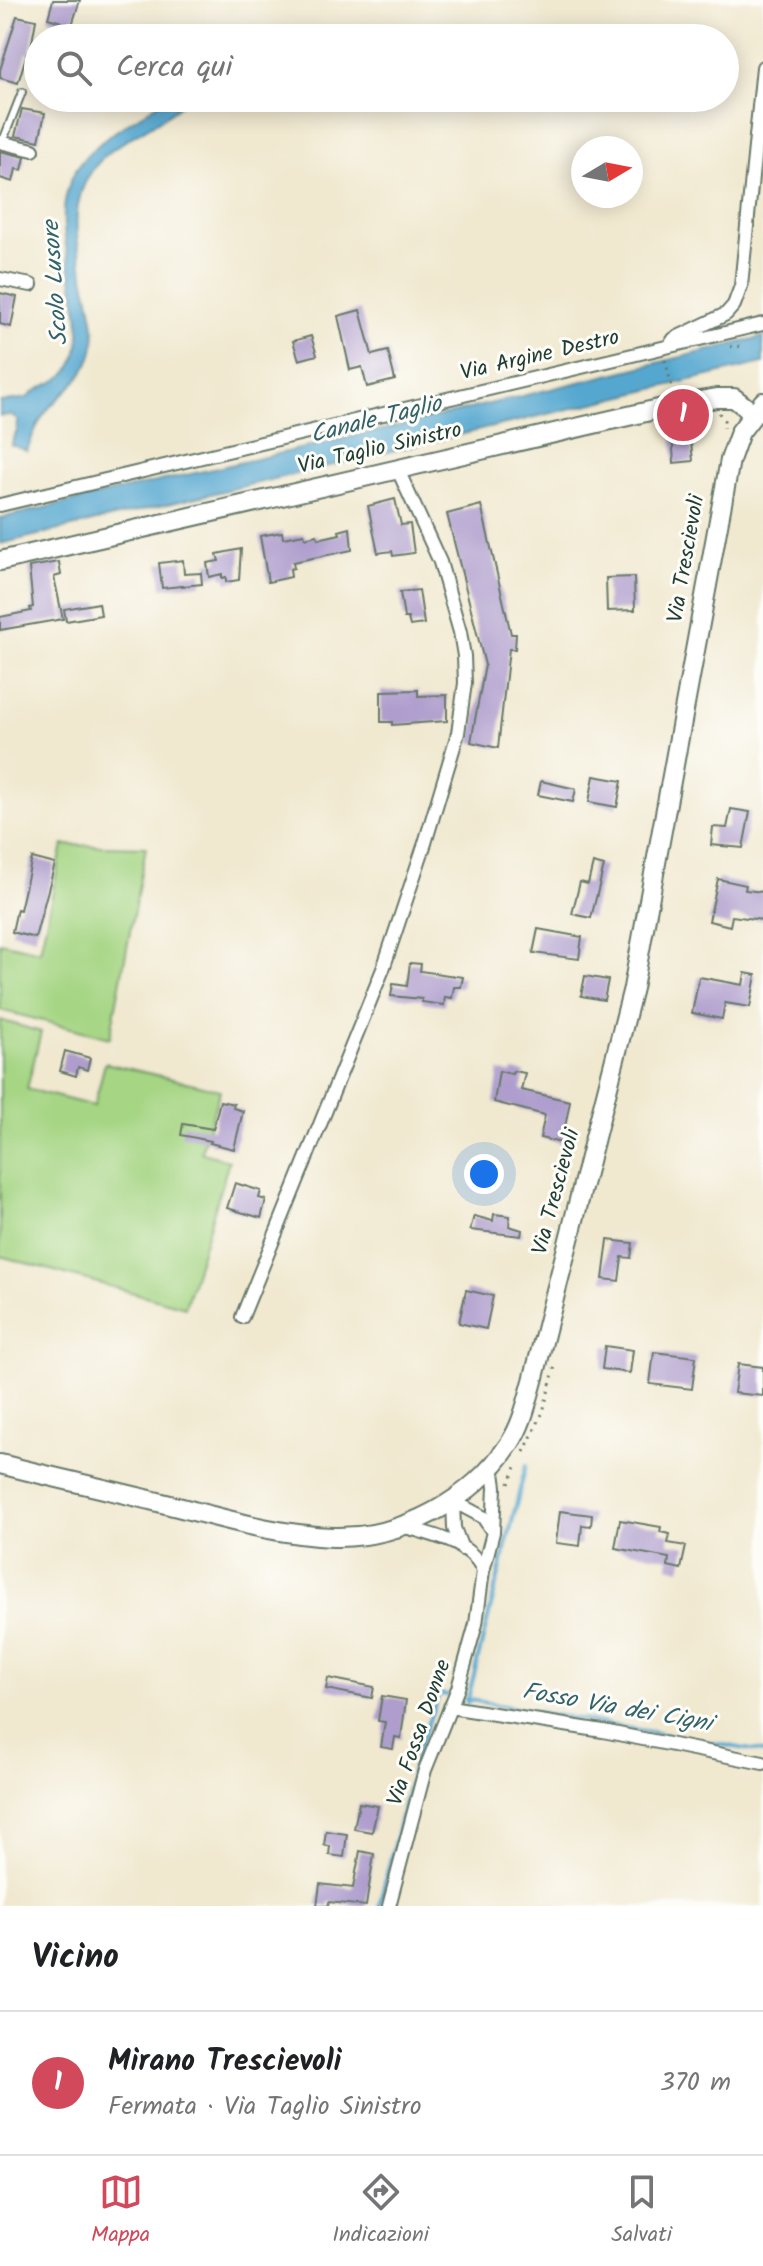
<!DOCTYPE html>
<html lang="it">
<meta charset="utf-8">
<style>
:root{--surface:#fff;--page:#f6f6f6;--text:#202124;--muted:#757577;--line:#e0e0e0;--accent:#d1495b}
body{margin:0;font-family:Kalam,sans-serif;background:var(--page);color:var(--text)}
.compass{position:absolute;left:571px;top:136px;width:72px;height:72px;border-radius:50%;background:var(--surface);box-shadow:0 4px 20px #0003;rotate:80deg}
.you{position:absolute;left:484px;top:1174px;width:28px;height:28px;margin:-20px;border:6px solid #fff;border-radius:50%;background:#1a73e8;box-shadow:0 0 0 12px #1a73e833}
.badge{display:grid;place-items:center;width:52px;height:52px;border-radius:50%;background:var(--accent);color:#fff;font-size:26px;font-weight:700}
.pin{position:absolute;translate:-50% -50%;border:4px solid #fff;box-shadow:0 2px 8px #0006}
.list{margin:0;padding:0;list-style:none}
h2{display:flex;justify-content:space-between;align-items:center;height:104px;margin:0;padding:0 32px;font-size:34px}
h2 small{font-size:26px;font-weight:400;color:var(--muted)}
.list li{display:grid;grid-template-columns:52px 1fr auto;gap:24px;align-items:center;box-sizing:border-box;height:144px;padding:0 32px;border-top:2px solid var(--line)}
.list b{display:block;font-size:30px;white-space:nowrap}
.list p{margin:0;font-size:26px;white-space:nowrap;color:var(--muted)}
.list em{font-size:26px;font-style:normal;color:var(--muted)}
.icon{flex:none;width:44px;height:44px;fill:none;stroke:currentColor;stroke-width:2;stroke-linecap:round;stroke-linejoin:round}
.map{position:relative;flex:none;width:763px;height:1906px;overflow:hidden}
.search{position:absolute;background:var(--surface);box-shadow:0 4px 20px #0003;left:24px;right:24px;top:24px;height:88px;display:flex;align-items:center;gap:20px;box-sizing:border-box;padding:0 28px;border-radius:44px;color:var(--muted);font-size:30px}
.sheet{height:248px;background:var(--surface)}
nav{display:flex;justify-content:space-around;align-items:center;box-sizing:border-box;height:112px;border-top:2px solid var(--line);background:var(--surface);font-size:22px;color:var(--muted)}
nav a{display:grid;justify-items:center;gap:4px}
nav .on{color:var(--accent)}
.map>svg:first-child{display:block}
</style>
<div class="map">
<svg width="763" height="1906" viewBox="0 0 763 1906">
<rect width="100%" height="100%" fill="#fdfcf7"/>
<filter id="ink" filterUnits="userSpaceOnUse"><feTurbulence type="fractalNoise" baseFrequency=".0125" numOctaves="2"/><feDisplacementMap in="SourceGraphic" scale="16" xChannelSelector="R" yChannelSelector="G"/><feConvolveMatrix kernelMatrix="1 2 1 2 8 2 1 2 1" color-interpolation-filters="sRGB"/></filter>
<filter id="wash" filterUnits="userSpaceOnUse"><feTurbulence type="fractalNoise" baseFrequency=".006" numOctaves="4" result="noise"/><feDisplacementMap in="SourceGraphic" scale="32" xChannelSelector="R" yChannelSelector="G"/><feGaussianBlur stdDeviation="1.8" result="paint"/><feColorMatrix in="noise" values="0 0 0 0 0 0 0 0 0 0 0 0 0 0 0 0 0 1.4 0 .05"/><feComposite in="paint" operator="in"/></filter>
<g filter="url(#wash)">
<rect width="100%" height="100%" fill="#f0e8cf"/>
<!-- green -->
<path fill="#a6d584" stroke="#62895c" stroke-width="2" d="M63 845 146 847 110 1038 0 1010V942L40 951Z
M0 1020 41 1032 27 1089 94 1106 105 1063 220 1090 201 1152 229 1161 185 1307 0 1256Z"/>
<!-- water -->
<path fill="#54a7d0" stroke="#3a7282" stroke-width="2" d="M166 98H186C162 126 123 135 98 163 62 204 80 255 90 303 93 319 97 335 93 351 86 377 66 390 49 408 38 421 32 436 27 451L11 445 17 431 18 421 12 415 0 416V402L27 398C39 384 61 384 71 367 102 313 32 222 83 160 105 134 139 118 166 98Z
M763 337V363L0 544V518L403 425Z"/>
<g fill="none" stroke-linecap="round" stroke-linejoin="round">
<!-- stream -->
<path stroke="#54a7d0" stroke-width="4" d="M465 1699 763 1752
M467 1703 526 1465
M379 1906 418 1749 439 1694 448 1695"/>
</g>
<g id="blocks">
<!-- building -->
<path fill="#ae9dcd" d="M53 0H80L72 25 48 18Z
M17 16 36 20 30 53H27L18 83 0 78V70Z
M22 109 45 113 39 141 15 136Z
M0 151 25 157 22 170 16 169 13 182 0 178Z
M0 293 17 297 11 327 0 324Z
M360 310 372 355 388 351 395 380 367 387 362 367 350 370 338 316Z
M311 336 317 355 299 360 293 341Z
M690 432 693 461 674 463 672 434Z
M395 499 401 525 410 524 414 553 393 556 392 551 378 553 368 506Z
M481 505 511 634H516L515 649H509L498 748 471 742 485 665 447 514Z
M350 528 352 550 293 562 294 568 290 569 291 577 268 582 260 536 282 532 283 538 304 534 305 538 317 535 318 539 340 534 339 531Z
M241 549 239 580 226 582V577L222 578V574L209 577 207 563 219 561 217 554Z
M183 560 184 574 201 573 202 584 162 588 159 563Z
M59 562 61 575 54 577 63 619 0 630V617L31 611 30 608 33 607 29 567Z
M634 577 635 610 607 611 606 578Z
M419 590 424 624 410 626 408 618H404L400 592Z
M99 603 101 615 66 621 64 609Z
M418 690V696L447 695V721L392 725V722H381V691Z
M594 776 622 781 617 807 589 802Z
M541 781 576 789 573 802 538 795Z
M731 809 750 812 743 848 711 845 713 827 727 828Z
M32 858 55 864 35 938 12 932 17 909 20 910Z
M593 863 604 866 591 918 572 914 580 882 588 884Z
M718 879 746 885 745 890 763 892V920L732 916 730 926 709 921Z
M538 929 582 937 579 959 533 953Z
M410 963 421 964 420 971 463 977 461 987H454L452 998 445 997 444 1005 422 1002V999L391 996 393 984 407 986Z
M745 973 756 975 750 1007 725 1003 722 1019 692 1013 699 977 743 985Z
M585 976 608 980 604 1000 581 996Z
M65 1051 90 1058 87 1070 78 1067 76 1076 60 1071Z
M499 1071 512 1074 513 1071 525 1073 521 1090 570 1101 562 1143 540 1138 545 1115 494 1102Z
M220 1101 234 1104 233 1108 243 1111 234 1149 210 1143 211 1141 181 1135 183 1124 213 1129Z
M235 1183 261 1191 259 1198 266 1200 261 1218 227 1208Z
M494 1214 510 1216 509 1226 522 1230 521 1236 470 1230 474 1216 493 1221Z
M608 1240 633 1243 631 1258 622 1257 619 1281 603 1279Z
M466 1290 493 1296 486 1329 459 1323Z
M605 1346 633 1350 630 1373 602 1369Z
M654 1352 696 1357 692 1389 650 1384Z
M738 1364 763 1367V1396L734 1393Z
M560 1511 592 1515 591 1526 582 1525 580 1546 556 1543Z
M620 1520 661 1527 660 1532 670 1534 668 1543 686 1546 681 1569 668 1566 669 1558 615 1548Z
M328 1678 374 1687 372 1698 326 1689Z
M382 1696 406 1700 401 1738 395 1737 393 1749 381 1747 385 1722 378 1721Z
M359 1803 378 1806 372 1832 354 1829Z
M326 1831 347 1834 344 1857 329 1855 330 1846 324 1845Z
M360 1851 374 1854 366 1906 329 1902 328 1906H317L320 1884 353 1888Z"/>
</g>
</g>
<g filter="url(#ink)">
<use href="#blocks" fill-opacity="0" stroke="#68796a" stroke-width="2"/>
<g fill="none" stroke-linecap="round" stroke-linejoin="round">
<!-- service casing -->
<g stroke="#68796a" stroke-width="10">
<path id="service" d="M2 143 22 92"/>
</g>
<!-- minor casing -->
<g stroke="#68796a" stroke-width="16">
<path id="minor" d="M0 142 33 150
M0 279 31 285
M670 345 674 339 726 314 734 305 741 286 763 67
M0 505 763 324
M242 1317 383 969 425 843 458 733 465 683 464 656 460 632 440 562 398 470
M402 1526C428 1534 473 1542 483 1571
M462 1549 454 1528 453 1501 483 1517 493 1532
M450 1707 603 1731 763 1763
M389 1906 425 1770 458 1688 476 1624 483 1571 493 1532 495 1487 492 1465"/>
</g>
<!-- secondary casing -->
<g stroke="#68796a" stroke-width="22">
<path id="secondary" d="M0 561 676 405 717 398H734L753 413
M0 1464C55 1478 111 1490 166 1504 222 1518 276 1535 333 1537 402 1539 472 1500 510 1443 522 1425 527 1402 533 1381L633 988 730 460 740 432 763 402"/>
</g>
<!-- path -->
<path stroke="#68796a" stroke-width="3" stroke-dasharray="2 6" stroke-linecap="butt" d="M730 347 740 346
M665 360 673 391
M719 413 724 420V428
M524 1452 543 1412 555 1366
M509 1484 518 1462"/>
<!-- service -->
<use href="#service" stroke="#fff" stroke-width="6"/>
<!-- minor -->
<use href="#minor" stroke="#fff" stroke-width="12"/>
<!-- secondary -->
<use href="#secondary" stroke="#fff" stroke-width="18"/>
</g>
</g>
<g text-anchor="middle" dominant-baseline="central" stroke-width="6" stroke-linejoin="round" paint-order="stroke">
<!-- street labels -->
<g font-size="22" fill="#1f3d34" stroke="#fdfcf7">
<text transform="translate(540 356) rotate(-13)">Via Argine Destro</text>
<text transform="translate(380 449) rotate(-13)">Via Taglio Sinistro</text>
<text transform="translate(687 559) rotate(-80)">Via Trescievoli</text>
<text transform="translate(557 1192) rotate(-75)">Via Trescievoli</text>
<text transform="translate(420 1733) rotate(-71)">Via Fossa Donne</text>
</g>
<!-- water labels -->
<g font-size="24" font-style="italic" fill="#32626b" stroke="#fdfcf7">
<text transform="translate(56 283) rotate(-94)">Scolo Lusore</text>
<text transform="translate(376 420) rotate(-14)">Canale Taglio</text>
<text transform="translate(617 1708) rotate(10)">Fosso Via dei Cigni</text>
</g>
</g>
</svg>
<svg class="compass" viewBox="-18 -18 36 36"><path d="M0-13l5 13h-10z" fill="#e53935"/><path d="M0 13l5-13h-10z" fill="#757577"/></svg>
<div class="you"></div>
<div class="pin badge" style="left:683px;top:415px">1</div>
<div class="search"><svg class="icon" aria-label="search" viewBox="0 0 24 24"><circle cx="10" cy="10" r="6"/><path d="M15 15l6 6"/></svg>Cerca qui</div>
</div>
<section class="sheet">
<h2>Vicino<small></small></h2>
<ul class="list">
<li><span class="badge">1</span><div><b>Mirano Trescievoli</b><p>Fermata · Via Taglio Sinistro</p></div><em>370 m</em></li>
</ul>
</section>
<nav>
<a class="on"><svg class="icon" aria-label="map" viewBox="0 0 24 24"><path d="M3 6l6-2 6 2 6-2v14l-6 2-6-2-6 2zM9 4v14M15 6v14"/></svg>Mappa</a>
<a><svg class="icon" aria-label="directions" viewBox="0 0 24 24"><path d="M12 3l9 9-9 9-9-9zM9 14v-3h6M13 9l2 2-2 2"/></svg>Indicazioni</a>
<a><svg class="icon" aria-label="saved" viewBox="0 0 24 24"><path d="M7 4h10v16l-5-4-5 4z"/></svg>Salvati</a>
</nav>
